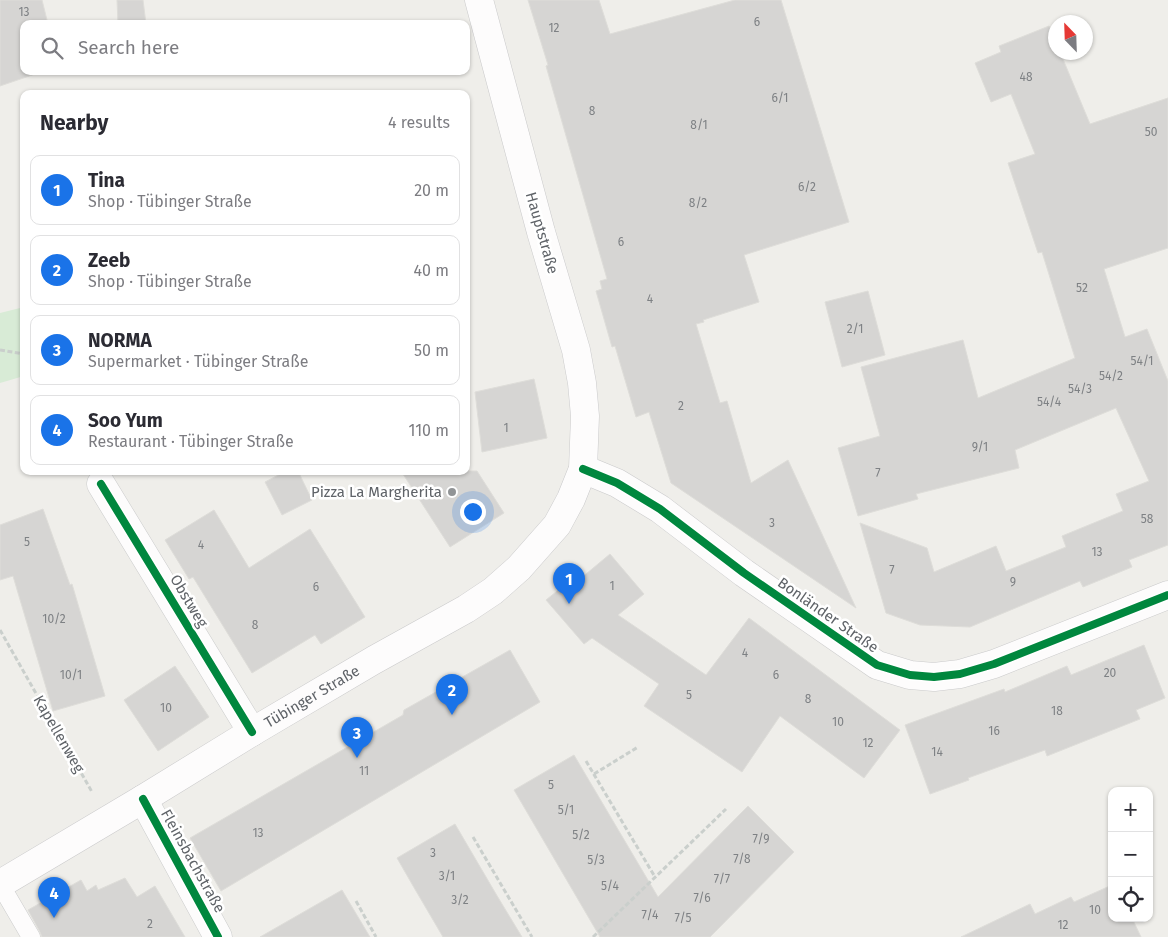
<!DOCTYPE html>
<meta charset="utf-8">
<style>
:root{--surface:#fff;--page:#f7f7f7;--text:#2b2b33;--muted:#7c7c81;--line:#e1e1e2;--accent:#1a73e8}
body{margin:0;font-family:"Fira Sans",sans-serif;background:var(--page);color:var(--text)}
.controls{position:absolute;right:15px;bottom:15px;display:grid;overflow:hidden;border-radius:10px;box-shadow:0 1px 4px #0004}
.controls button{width:45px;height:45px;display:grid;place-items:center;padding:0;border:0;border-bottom:1px solid var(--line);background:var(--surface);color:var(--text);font:25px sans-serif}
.compass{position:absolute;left:1048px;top:15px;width:45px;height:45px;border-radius:50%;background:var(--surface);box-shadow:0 1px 4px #0004;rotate:337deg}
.you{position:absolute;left:472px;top:511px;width:18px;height:18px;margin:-12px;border:4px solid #fff;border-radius:50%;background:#1a73e8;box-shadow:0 0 0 8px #1a73e833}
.badge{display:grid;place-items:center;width:32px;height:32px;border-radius:50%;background:var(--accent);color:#fff;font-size:16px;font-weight:700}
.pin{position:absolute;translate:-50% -41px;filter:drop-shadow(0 1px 2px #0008)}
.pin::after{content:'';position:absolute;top:26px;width:18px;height:15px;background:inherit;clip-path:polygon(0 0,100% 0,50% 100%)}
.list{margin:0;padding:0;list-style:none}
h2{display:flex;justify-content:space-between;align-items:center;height:65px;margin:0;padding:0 20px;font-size:21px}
h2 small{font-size:16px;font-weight:400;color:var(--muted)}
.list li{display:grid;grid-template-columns:32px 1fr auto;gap:15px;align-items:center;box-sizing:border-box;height:70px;margin:0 10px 10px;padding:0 10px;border:1px solid var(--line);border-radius:10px}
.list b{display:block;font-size:19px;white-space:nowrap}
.list p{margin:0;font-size:16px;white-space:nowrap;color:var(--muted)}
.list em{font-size:16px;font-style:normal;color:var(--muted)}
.icon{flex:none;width:28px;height:28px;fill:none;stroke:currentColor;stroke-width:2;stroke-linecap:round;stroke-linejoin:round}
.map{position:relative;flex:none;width:1168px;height:937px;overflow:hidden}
.search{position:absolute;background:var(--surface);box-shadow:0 1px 4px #0004;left:20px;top:20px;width:450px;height:55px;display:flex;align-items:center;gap:12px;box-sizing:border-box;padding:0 18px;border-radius:10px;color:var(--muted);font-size:19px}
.panel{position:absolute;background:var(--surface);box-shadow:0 1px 4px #0004;left:20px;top:90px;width:450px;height:385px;border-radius:10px}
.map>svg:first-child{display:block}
</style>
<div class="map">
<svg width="1168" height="937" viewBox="0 0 1168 937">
<rect width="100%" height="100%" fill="#efeeea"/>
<!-- green -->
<path fill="#d8ebd6" d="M24 307V376L0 383V313Z"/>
<!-- building -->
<path fill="#d6d5d3" stroke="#deddd9" d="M0 0H42L48 24H24V71H44L0 86Z
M117 0H143L146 24H118Z
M528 0H599L610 34 735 0H781L849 222 744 255 759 302 703 320 704 322 696 324 720 403 727 401 751 483 788 460 856 608 671 483 649 412 636 417 615 346 612 347 596 291 602 289 600 281 607 279 546 66 548 65Z
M1049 26 1056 40V52H1060L1090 124 1168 98V248L1104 269 1125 337 1147 329 1168 381V545L1129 560 1132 567 1083 587 1080 581 970 627 920 625 886 613 860 523 927 548 934 572 996 546 1006 571 1066 547 1062 536 1123 511 1116 494 1149 481 1116 408 1015 450 1019 468 916 494 918 499 858 516 838 448 880 436 861 367 963 340 978 398 1075 358 1042 252 1038 253 1008 163 1035 154 1011 94 991 102 975 63 1001 52 999 46Z
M868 291 885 355 842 367 825 302Z
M534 379 547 438 482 452 475 392Z
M286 471H298L312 500 282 515 265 482Z
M401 471H477L504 513 450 547Z
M43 509 70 585 72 584 105 696 53 711 13 576 0 580V525Z
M214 510 249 568 310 529 365 617 321 644 315 635 252 673 193 577 189 579 165 540Z
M610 554 644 594 618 615 706 675 749 618 900 730 864 778 780 716 742 772 644 706 659 684 592 638 584 644 546 600 577 575 580 579Z
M1144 645 1165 698 1136 710 1140 719 1047 756 1045 750 968 778 969 780 930 794 905 725 1004 689 1005 692 1067 666 1071 675Z
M510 650 540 702 221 891 190 838 403 715 404 710Z
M175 666 209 717 158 751 124 700Z
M574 755 658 897 748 806 794 852 710 937H600L514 790Z
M455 824 496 894 522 937H443L416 891 397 858Z
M125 878 137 897 155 886 185 937H42L40 932 28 910 81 880 87 891 96 885 98 890Z
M1112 885V918H1132L1141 937H961L1030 904 1035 914 1071 897 1074 902Z
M342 890 370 937H260Z"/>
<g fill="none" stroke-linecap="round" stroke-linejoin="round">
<!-- lane casing -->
<g stroke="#cbcccc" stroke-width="19">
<path id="lane" d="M0 884 31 937"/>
</g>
<!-- street casing -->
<g stroke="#cbcccc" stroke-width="29">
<path id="street" d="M101 484 252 732
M143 799 218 937"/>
</g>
<!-- secondary casing -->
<g stroke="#cacacb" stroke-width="29">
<g id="secondary">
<path d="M583 469 617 483 660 509 744 573 877 665 910 675 934 677 960 674 994 664 1168 595"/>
<path id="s1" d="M0 884 143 799 252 732 374 660 466 609 493 591 519 568 557 525 571 499 583 469 585 416 582 383 576 350 541 232 479 0"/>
</g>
</g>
<!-- path -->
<path stroke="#cacfcc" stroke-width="3" stroke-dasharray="5 2.5" stroke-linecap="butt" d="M0 350 24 354
M0 630 92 792
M586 761 655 877
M594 774 638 747
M473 837 532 937
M356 901 376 937
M593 937 726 809"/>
<!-- lane -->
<use href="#lane" stroke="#fdfcfc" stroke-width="18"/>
<!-- street -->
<use href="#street" stroke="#fdfcfc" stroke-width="28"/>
<!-- secondary -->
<use href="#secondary" stroke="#fdfcfc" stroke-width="28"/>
<!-- cycleway casing -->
<g stroke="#fff" stroke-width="11">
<path id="cycleway" d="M583 469 617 483 660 509 744 573 877 665 910 675 934 677 960 674 994 664 1168 595
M101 484 252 732
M143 799 218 937"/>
</g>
<!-- cycleway -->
<use href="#cycleway" stroke="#00873e" stroke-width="8"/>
</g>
<!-- markers -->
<circle fill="#919496" stroke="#fff" stroke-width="2" cx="452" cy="492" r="5"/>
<g text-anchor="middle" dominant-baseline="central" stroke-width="5" stroke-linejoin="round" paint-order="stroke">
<!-- number labels -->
<g font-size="12" fill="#7e8184">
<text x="24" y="12">13</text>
<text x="757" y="22">6</text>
<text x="554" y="28">12</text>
<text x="1026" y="77">48</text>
<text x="780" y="98">6/1</text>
<text x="592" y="111">8</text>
<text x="699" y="125">8/1</text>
<text x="1151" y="132">50</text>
<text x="807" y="187">6/2</text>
<text x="698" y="203">8/2</text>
<text x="621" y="242">6</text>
<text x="1082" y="288">52</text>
<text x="650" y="299">4</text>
<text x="855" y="329">2/1</text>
<text x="1142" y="361">54/1</text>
<text x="1111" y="376">54/2</text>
<text x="1080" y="389">54/3</text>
<text x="1049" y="402">54/4</text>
<text x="681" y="406">2</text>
<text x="506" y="428">1</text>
<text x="980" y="447">9/1</text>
<text x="878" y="473">7</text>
<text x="1147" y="519">58</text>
<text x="772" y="523">3</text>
<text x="27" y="542">5</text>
<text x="201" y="545">4</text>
<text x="1097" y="552">13</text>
<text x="892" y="570">7</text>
<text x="1013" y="582">9</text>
<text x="612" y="586">1</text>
<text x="316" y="587">6</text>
<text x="54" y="619">10/2</text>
<text x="255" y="625">8</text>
<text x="745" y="653">4</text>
<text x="1110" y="673">20</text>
<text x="71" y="675">10/1</text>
<text x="776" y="675">6</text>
<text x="689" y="695">5</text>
<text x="808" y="699">8</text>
<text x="166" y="708">10</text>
<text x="1057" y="711">18</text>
<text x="838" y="722">10</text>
<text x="994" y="731">16</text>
<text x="868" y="743">12</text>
<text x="937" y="752">14</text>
<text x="364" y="771">11</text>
<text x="551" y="785">5</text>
<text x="566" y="810">5/1</text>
<text x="258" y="833">13</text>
<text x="581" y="835">5/2</text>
<text x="761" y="839">7/9</text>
<text x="433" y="853">3</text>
<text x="742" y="859">7/8</text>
<text x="596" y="860">5/3</text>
<text x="447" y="876">3/1</text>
<text x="722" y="879">7/7</text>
<text x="610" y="886">5/4</text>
<text x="702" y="898">7/6</text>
<text x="460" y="900">3/2</text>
<text x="1095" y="910">10</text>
<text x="650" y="915">7/4</text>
<text x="683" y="918">7/5</text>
<text x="150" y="924">2</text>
<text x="1063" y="925">12</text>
</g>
<!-- street labels -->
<g font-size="15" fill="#5f6368" stroke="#fff">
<text transform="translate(542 233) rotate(74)">Hauptstraße</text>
<text transform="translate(189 601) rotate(59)">Obstweg</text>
<text transform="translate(828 615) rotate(35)">Bonländer Straße</text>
<text stroke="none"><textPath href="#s1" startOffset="364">Tübinger Straße</textPath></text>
<text transform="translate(59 734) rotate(60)">Kapellenweg</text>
<text transform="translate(193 861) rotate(61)">Fleinsbachstraße</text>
</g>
<!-- poi labels -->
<g font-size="15" fill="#5f6368" stroke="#fff" text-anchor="end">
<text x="442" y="492">Pizza La Margherita</text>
</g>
</g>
</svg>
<div class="controls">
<button>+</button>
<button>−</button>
<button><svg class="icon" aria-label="locate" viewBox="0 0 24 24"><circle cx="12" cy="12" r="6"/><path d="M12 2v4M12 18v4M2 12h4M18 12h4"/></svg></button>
</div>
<svg class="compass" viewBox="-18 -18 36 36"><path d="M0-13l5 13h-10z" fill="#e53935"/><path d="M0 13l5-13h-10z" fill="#7c7c81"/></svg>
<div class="you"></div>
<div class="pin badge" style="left:569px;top:604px">1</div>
<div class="pin badge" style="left:452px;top:715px">2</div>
<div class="pin badge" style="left:357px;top:758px">3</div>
<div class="pin badge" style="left:54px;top:918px">4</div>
<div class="search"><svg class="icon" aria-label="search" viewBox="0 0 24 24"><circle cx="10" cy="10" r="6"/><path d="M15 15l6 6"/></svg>Search here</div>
<section class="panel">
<h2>Nearby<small>4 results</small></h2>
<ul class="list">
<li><span class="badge">1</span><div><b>Tina</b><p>Shop · Tübinger Straße</p></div><em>20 m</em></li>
<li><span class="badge">2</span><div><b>Zeeb</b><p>Shop · Tübinger Straße</p></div><em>40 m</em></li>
<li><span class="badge">3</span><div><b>NORMA</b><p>Supermarket · Tübinger Straße</p></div><em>50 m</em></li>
<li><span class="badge">4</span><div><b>Soo Yum</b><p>Restaurant · Tübinger Straße</p></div><em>110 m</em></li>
</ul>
</section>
</div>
